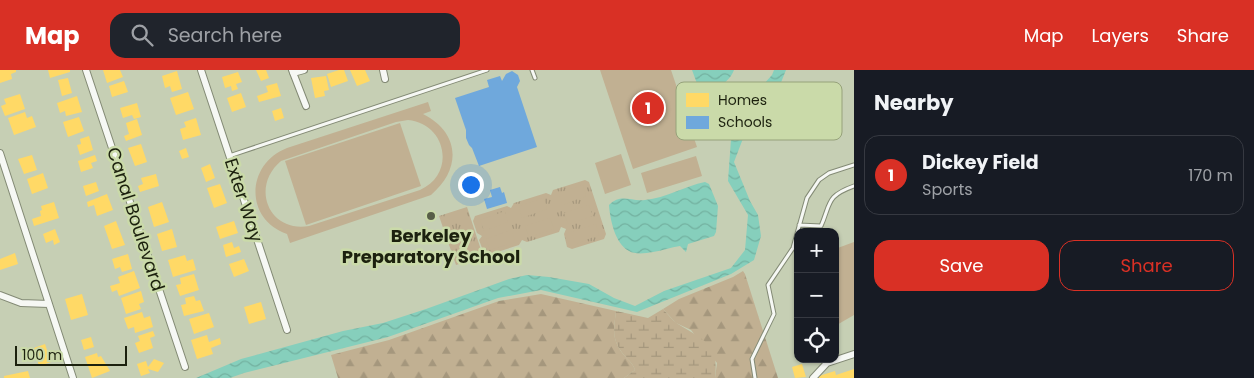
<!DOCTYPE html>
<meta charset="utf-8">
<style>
:root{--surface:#171b24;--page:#20242c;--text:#f1f3f6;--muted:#9ea1a6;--line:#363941;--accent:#d93025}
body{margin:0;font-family:Poppins,sans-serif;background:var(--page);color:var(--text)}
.controls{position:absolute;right:15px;bottom:15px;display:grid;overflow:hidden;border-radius:10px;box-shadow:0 1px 4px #0004}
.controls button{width:45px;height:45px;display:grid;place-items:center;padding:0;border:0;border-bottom:1px solid var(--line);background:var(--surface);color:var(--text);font:25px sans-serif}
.scale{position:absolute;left:15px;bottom:12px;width:112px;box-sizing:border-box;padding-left:5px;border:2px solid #1c210e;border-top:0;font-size:14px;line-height:18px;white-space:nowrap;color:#1c210e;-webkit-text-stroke:4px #cadaa9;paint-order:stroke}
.you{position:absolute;left:470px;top:114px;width:18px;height:18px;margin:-12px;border:4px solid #fff;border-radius:50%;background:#1a73e8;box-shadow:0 0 0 8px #1a73e833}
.badge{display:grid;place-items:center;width:32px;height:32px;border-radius:50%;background:var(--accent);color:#fff;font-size:16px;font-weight:700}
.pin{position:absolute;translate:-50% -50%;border:2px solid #fff;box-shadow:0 1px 5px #0006}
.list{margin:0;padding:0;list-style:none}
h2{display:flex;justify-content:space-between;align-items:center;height:65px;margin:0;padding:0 20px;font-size:21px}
h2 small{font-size:16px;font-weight:400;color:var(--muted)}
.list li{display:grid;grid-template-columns:32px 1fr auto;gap:15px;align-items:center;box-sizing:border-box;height:80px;margin:0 10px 10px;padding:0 10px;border:1px solid var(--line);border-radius:15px}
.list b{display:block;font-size:19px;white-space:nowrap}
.list p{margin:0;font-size:16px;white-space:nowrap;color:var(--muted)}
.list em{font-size:16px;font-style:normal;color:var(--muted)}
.actions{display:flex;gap:10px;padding:15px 20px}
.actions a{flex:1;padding:11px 0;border:1px solid var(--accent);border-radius:15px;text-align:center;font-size:18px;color:var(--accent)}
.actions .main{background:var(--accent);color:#fff}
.icon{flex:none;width:28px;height:28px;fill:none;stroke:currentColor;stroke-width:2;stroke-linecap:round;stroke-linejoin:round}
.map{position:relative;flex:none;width:854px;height:308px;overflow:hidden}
header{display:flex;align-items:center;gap:30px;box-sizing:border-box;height:70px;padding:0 25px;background:var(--accent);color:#fff}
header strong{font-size:24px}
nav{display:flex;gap:28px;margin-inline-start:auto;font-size:18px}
.search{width:350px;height:45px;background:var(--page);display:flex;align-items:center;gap:12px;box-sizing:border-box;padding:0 18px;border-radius:15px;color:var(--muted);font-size:19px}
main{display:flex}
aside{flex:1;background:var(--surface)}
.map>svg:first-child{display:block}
</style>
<header>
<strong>Map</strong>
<div class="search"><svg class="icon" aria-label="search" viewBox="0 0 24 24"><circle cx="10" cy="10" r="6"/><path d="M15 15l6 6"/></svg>Search here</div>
<nav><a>Map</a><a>Layers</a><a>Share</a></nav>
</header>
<main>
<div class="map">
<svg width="854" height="308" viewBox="0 0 854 308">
<defs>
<pattern id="forest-firs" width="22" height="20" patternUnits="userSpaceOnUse" patternTransform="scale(1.25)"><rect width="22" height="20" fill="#c1b092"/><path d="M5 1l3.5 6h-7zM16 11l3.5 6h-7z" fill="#a5977d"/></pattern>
<pattern id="wetland-marsh" width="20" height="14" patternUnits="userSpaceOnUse" patternTransform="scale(1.25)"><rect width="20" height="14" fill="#c1b092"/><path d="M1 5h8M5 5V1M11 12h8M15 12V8" fill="none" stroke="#a5977d"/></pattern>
<pattern id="park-tufts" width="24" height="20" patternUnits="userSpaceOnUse" patternTransform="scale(1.25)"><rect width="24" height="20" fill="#c1b092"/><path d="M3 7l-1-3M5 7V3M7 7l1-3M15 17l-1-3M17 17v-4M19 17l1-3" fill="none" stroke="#a5977d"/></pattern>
<pattern id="water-waves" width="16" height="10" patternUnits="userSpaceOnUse" patternTransform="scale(1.25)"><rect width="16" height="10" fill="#86cfbc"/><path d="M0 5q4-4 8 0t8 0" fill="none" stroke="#73b1a0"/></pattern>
</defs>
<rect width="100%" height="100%" fill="#c6cfb4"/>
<!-- forest -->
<path fill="url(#forest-firs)" d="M743 201 745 204 778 308H715L717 293 691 260 676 253 663 239 679 229 733 207Z
M541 224 616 241C614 259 611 268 623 284 627 289 633 293 635 300L624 308H338L331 285 389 270 499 231Z"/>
<!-- wetland -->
<path fill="url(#wetland-marsh)" d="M663 239C668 244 672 250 678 254 702 269 720 274 715 308H624L635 300C633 293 627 289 623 284 611 268 614 259 616 241L648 248Z"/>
<!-- park -->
<path fill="url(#park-tufts)" d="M585 110 589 112 606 164 604 169 572 179 567 177 564 164 566 159 561 157 559 162 527 172 522 170 519 175 485 186 479 170 482 166 477 163 473 151 475 146 507 136 511 138 514 133 546 123 551 125 553 120Z
M467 137 483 186 456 195 439 146Z"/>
<!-- garden -->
<path fill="#c1b092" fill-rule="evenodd" d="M600 0H671L697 77 633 99Z
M428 32 431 41 423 44C461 63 461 100 431 125L290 173 287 164C244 149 246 94 287 78ZM408 50C447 54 456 104 420 120L309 156C269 163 250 117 281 91L396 52Z
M400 53 421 116 306 155 285 91Z
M621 84 631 115 605 124 595 93Z
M696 86 702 106 647 123 641 103Z
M583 115 586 126 562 135 558 123Z
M544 128 547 139 522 148 519 136Z
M589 135 593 146 568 154 564 143Z
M505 141 508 152 484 161 480 150Z
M550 148 554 159 529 167 525 156Z
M596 154 599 165 575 174 571 162Z
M511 160 515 172 490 180 486 169Z
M854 172V245L835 256V179Z"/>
<!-- water -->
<path fill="url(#water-waves)" d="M692 0H734C727 17 716 11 716 35L712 38H706Z
M774 0H786L780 15 752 45 734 92 750 131 758 145 761 166 754 190 731 204 637 242 541 220 498 228 388 267 244 303 230 308H196L241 289 343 261 383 253 426 239 509 209 527 205 549 207 589 214 614 228 635 236 664 221 731 198 745 180 748 145 728 111 731 69 752 27 772 5Z
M705 112 709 114 718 136 716 162 714 166 688 174 686 182 680 176C671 177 662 181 653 182 646 183 636 185 629 181 615 174 610 149 609 135 621 123 631 132 645 130 666 128 685 116 705 112Z"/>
<!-- homes -->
<path fill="#ffd966" d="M0 0H16V2L11 4 12 9 0 13Z
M48 0H70V2L50 8Z
M103 0H120L123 7 107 13Z
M256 0H266L269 8 261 11Z
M339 0H344L348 11 331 17 327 4Z
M350 0H365L370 11 357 16Z
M177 1 182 19 172 22 170 16 165 18 162 6Z
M238 2 242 12 236 14 238 19 232 21 231 16 225 18 222 7Z
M326 6 329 20 324 21 325 26 315 28 311 8Z
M68 8 72 23 62 26 58 10Z
M124 11 128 22 112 27 109 16Z
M277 13 281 26 259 32 257 26 268 22 266 16Z
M188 22 194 39 176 45 170 28Z
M241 23 246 37 232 42 227 28Z
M20 24 25 39 5 46 1 36 6 34 4 29Z
M77 26 82 42 66 46 65 41 60 43 57 33Z
M137 33 141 47 134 49 132 45 123 48 120 38Z
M281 38 284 48 275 51 272 41Z
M25 42 27 48 32 46 36 57 14 65 8 48Z
M79 47 84 61 68 67 63 52Z
M196 48 201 65 183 70 180 59 186 57 184 52Z
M137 49 142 65 126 71 124 66 129 64 126 53Z
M89 66 93 80 80 85 77 75 81 74 80 69Z
M141 74 147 92 135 96 128 78Z
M186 78 189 87 182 89 179 81Z
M32 85 37 100 24 104 18 89Z
M95 85 97 91 91 93 93 98 81 102 78 91Z
M210 94 215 108 206 112 201 98Z
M43 103 48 118 32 124 27 109Z
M156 104 159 116 140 122 138 116 143 114 141 108Z
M96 112 99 121 86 126 83 116Z
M220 114 227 133 214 138 207 118Z
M107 124 113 140 97 146 94 135 88 137 87 132Z
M54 132 59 148 34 156 32 149 41 146 40 141 42 140 41 136Z
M162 132 169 152 154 157 148 137Z
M116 151 125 175 112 179 104 156Z
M234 151 238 163 220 169 216 157Z
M55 159 60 172 54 175 53 170 46 173 43 164Z
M172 159 177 177 162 181 157 164Z
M232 172 234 178 239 176 241 182 226 187 223 175Z
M15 183 18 194 0 200V189Z
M128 184 132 199 122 202 120 197 115 199 112 189Z
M185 185 187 191 193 189 196 200 173 207 168 190Z
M244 189 249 201 234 207 229 194Z
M134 201 140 218 119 226 117 220 112 222 110 216 120 213 118 207Z
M194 204 199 220 180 226 176 215 181 214 180 208Z
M141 221 144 232 139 234 141 239 126 244 121 228Z
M82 224 88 245 71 250 65 229Z
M194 226 196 231 200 230 204 241 184 246 181 235 186 234 185 228Z
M261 232 266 249 249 254 244 237Z
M142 242 144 248 150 246 153 257 135 263 134 257 128 259 124 248Z
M209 243 214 257 194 264 189 249Z
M153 261 155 266 150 268 153 278 139 283 135 273 140 271 138 266Z
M207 265 209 272 220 268 221 274 211 278 213 284 197 289 191 270Z
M91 267 94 277 84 280 81 270Z
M45 274 51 292 39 296 34 278Z
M97 283 98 287 101 286 110 301 92 308 85 287Z
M154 289 164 293 158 302 148 299 150 303 141 306 137 294 146 291 148 297Z
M802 294 806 307 795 308 792 297Z
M854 299V308H819V306L835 301 836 305Z
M28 301 30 308H4V306Z"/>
<!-- schools -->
<path fill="#6fa8dc" d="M512 1 518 5 520 11 517 17 537 77 479 96 472 78 469 75 466 68V60L455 28 489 17 487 10 500 6 502 11 506 4Z
M500 117 502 123 504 122 507 133 487 139 484 129 492 127 490 120Z"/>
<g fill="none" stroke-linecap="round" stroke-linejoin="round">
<!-- lane casing -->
<g stroke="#838a75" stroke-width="5">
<path id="lane" d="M532 0 535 8
M229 86 487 0
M799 155 821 156C831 133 826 126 854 116
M755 308 752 289 774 244 768 215 793 178 807 128 819 110 829 103 854 95"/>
</g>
<!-- street casing -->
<g stroke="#838a75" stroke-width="8">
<path id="street" d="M86 0 185 297
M201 0 287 260
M292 0 306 36
M383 0 385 9
M293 3 304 0
M0 83 73 308
M0 225 21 233 49 234
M813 308 827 293 854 284"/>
</g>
<!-- lane -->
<use href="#lane" stroke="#f6f8f4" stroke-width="3"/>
<!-- street -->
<use href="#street" stroke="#f6f8f4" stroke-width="6"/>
</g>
<!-- markers -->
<circle fill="#585e48" stroke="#cadaa9" stroke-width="2" cx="431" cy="146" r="5"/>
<g text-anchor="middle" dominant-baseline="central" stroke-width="5" stroke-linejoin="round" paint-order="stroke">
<!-- street labels -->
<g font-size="18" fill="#1c210e" stroke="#cadaa9">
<text transform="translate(244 130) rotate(72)">Exter Way</text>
<text transform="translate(136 149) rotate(72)">Canal Boulevard</text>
</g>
<!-- poi labels -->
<g font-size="18" font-weight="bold" fill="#1c210e" stroke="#cadaa9">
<text x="431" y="165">Berkeley<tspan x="431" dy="21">Preparatory School</tspan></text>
</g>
</g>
<!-- legend -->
<rect x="676" y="12" width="166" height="58" rx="8" fill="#cadaa9" stroke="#96a27a" stroke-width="1"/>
<rect x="686" y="23" width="23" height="14" fill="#ffd966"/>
<rect x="686" y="46" width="23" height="13" fill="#6fa8dc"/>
<g font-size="14" fill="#1c210e">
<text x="718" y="35">Homes</text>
<text x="718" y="57">Schools</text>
</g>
</svg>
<div class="controls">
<button>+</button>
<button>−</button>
<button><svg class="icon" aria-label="locate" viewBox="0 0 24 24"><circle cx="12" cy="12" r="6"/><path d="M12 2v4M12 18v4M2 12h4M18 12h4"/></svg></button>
</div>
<div class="scale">100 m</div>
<div class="you"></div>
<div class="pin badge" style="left:648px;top:38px">1</div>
</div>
<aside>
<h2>Nearby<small></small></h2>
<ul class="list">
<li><span class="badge">1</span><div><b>Dickey Field</b><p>Sports</p></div><em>170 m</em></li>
</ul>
<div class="actions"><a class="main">Save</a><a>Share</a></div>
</aside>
</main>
